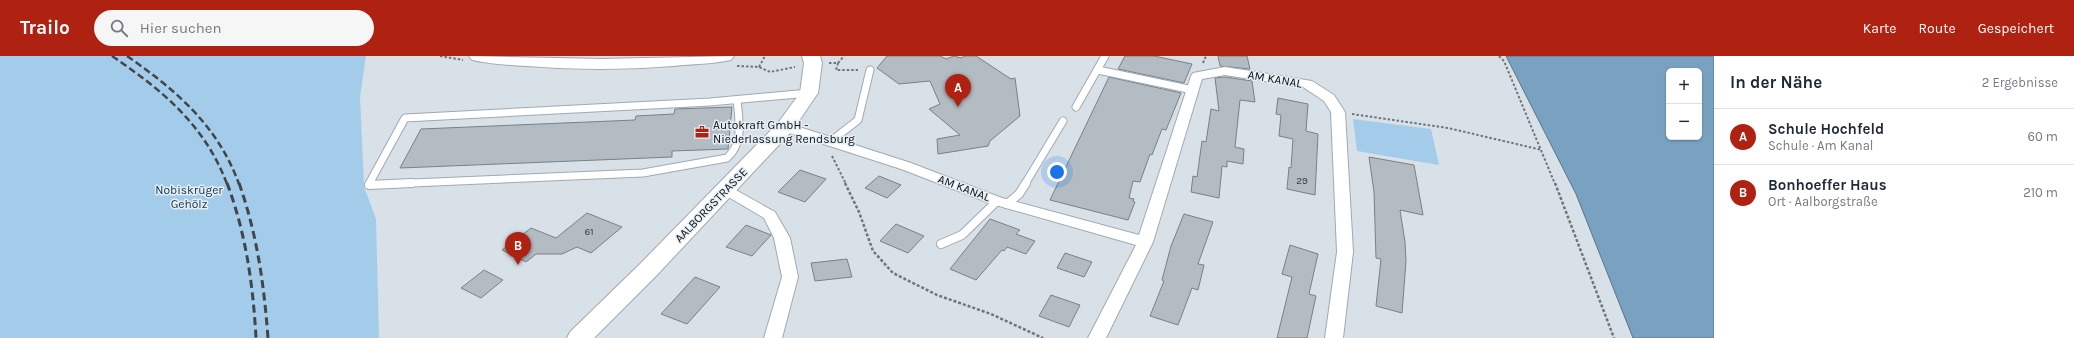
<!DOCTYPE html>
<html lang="de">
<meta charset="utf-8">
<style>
:root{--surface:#fff;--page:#f6f6f7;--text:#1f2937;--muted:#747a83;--line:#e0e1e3;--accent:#af2110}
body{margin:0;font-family:Karla,sans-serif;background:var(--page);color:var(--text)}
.controls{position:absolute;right:12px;top:12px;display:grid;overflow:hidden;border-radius:6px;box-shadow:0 1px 3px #0004}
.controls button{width:36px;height:36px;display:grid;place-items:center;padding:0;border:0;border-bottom:1px solid var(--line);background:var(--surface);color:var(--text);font:20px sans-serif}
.you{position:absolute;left:1057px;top:116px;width:14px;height:14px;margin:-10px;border:3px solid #fff;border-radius:50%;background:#1a73e8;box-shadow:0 0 0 6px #1a73e833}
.badge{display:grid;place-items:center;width:26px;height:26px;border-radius:50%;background:var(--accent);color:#fff;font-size:13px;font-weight:700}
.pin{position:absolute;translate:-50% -33px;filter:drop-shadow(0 1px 2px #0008)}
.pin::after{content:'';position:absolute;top:21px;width:14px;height:12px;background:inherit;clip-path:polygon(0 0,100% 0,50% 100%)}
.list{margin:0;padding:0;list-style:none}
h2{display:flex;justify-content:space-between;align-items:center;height:52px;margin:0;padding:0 16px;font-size:17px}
h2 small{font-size:13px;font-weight:400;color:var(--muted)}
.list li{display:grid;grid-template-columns:26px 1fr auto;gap:12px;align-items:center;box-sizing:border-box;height:56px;padding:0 16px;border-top:1px solid var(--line)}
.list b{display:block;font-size:15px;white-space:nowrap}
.list p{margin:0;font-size:13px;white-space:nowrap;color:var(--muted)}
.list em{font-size:13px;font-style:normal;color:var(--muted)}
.icon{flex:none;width:22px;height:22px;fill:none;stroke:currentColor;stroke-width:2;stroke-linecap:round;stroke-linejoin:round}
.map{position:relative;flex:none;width:1714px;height:282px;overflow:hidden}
header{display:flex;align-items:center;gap:24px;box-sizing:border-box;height:56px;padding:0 20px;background:var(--accent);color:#fff}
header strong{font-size:19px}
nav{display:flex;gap:22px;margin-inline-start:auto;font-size:14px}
.search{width:280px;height:36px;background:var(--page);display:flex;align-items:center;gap:10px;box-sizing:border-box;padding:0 14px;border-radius:22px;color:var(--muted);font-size:15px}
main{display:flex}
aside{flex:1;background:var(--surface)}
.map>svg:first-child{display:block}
</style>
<header>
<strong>Trailo</strong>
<div class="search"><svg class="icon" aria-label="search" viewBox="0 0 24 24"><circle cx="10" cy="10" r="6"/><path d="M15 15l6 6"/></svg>Hier suchen</div>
<nav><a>Karte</a><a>Route</a><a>Gespeichert</a></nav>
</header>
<main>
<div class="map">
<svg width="1714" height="282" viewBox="0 0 1714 282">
<rect width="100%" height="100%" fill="#d9e1e8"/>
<!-- green -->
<path fill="#a3cbea" d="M0 0H366L360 41 364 131 376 163 379 282H0Z
M1353 63 1431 73 1439 109 1357 95Z"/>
<!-- water -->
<path fill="#79a2c0" stroke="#59768c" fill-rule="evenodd" d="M1506 0H1714V282H1633L1576 138ZM1669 15H1699V81H1669Z"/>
<!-- building -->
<path fill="#b3bcc2" stroke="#798187" d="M887 0H940L946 3 954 0 961 2 965 0H976L1011 23 1015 22 1020 60 990 85 988 90 938 98 937 83 960 79 929 53 940 48 930 25 899 28 877 12Z
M1125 0H1154L1192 8 1184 27 1118 13Z
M1218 0H1247L1250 13 1220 10Z
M1109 21 1181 37 1166 74 1162 73 1152 99 1150 98 1140 126 1133 125 1129 142 1134 143 1133 145 1135 146 1128 164 1050 144Z
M1225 21 1252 25 1255 46 1240 44 1235 91 1244 93 1243 108 1227 105V111L1222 110 1219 142 1191 136 1193 120 1197 121 1202 85 1206 86 1211 53 1219 55 1215 22Z
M1278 42 1308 48 1306 75 1318 78 1315 139 1287 133 1289 111 1291 112 1293 83 1279 80 1281 59 1276 58Z
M732 51 728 93 672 95V101L400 112 421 73 635 64 636 60 674 58 675 53Z
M1369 101 1414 109 1423 159 1400 154 1405 186 1406 205 1402 257 1376 250 1381 203 1376 202 1374 136Z
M800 114 826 123 805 146 778 136Z
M879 120 901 129 887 142 865 132Z
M587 157 622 171 591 197 577 191 562 198H536L526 206 502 194 531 172 556 182Z
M1184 158 1213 166 1198 208 1204 209 1198 234 1192 232 1178 269 1150 260 1164 225 1162 224 1171 190Z
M990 163 1020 174 1016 178 1035 185 1026 198 1007 191 1004 195 1002 194 976 224 950 213Z
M896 168 924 180 908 197 880 185Z
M746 169 771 179 752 200 726 191Z
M1290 189 1318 198 1309 238 1316 240 1307 282H1277L1292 221 1282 218Z
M1065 197 1092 206 1084 221 1057 212Z
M847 203 852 221 815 225 811 207Z
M484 214 503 224 481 242 461 232Z
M695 221 720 231 687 268 661 258Z
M1051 239 1080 249 1069 271 1039 260Z"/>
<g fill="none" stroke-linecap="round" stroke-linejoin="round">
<!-- lane-far1 casing -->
<g stroke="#a1a9b0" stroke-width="9">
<path id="lane-far1" d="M1098 14 1193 34
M1076 51 1105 0
M831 85 858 64 870 14
M369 128 405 62 710 46 809 37
M389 128 643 117 727 102C744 87 739 65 737 44
M1025 128 1063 65"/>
</g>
<!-- lane casing -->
<g stroke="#a1a9b0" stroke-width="10">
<path id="lane" d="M370 127 369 129 412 127
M1007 148 1019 138 1026 127
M941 188 962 179 997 145"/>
</g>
<!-- street casing -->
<g stroke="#a1a9b0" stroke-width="2">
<path id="street" d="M1225 11 1312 25 1334 39 1345 56 1353 196 1343 282H1325L1337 196 1331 56 1324 45 1303 31 1225 19 1202 23 1153 186 1106 282H1088L1136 189 992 148 901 113 780 74 778 71 785 67 790 68 911 107 1002 142 1139 179 1191 20 1193 17Z
M725 128 775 156 790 182 798 221 782 282H764L782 221 774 182 764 162 720 136 718 133 720 130Z"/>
</g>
<!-- secondary casing -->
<g stroke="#a1a9b0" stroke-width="2">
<path id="secondary" d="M469 0 602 3 734 0 731 4C713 8 692 8 673 10 625 14 575 14 527 10 509 9 490 8 472 4Z
M802 0H820L822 7 818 37 792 75 656 220 594 282H567L570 276 640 208 778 67 800 37 804 7Z"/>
</g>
<!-- path-far1 -->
<path stroke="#707579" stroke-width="2" stroke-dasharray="2.5 2" stroke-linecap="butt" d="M440 0 463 4
M1499 0 1504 5 1555 128
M829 7H838L844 0
M838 7 836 14H858
M1203 7 1206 0
M737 10 759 11 770 16 795 11
M759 11 765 0
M1352 58 1448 72 1542 94
M832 100 846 128"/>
<!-- path -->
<path stroke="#707579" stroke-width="2.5" stroke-dasharray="3 2" stroke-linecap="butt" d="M845 127 859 156 873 195 893 217 937 239 991 258 1043 282
M1555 127 1614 282"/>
<!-- lane-far1 -->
<use href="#lane-far1" stroke="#fff" stroke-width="7"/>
<!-- lane -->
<use href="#lane" stroke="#fff" stroke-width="8"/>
<!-- street -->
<use href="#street" fill="#fff" fill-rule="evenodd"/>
<!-- secondary -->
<use href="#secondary" fill="#fff" fill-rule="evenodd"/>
<!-- rail-far1 -->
<path stroke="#424649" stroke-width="2.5" stroke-dasharray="7 3.5" stroke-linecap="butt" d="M112 0C162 34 205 69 227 128
M127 0C176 34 218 70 239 128"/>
<!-- rail -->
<path stroke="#424649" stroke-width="3" stroke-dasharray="8 4.5" stroke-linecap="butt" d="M227 127C246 178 253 228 256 282
M239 127C257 178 264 228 268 282"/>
</g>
<!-- icons -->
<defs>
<g id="office-bare" transform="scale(1.08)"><path d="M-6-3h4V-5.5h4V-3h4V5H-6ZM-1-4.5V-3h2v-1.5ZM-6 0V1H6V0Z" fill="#af2110" stroke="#e6eef5" stroke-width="2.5" paint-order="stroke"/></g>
</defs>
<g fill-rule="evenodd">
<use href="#office-bare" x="702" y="76"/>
</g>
<g text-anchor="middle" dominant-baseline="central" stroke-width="3" stroke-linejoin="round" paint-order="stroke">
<!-- number labels -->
<g font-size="10" fill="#373c3f">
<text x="1302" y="125">29</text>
<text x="589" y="176">61</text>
</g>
<!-- street labels -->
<g font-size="12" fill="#0e1113" stroke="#e6eef5">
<text transform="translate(1275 23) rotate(10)">AM KANAL</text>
<text transform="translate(964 132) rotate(21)">AM KANAL</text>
<text transform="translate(711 149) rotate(-46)">AALBORGSTRASSE</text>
</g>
<!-- poi labels -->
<g font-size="12" fill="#0e1113" stroke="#e6eef5" text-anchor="start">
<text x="713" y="69">Autokraft GmbH -<tspan x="713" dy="14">Niederlassung Rendsburg</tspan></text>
</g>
<!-- park labels -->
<g font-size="12" fill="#113349" stroke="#e6eef5">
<text x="189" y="134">Nobiskrüger<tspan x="189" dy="14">Gehölz</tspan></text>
</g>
</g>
</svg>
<div class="controls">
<button>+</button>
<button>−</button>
</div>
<div class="you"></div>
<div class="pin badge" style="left:958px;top:51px">A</div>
<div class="pin badge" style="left:518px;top:209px">B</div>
</div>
<aside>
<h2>In der Nähe<small>2 Ergebnisse</small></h2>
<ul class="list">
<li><span class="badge">A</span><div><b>Schule Hochfeld</b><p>Schule · Am Kanal</p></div><em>60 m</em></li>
<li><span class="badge">B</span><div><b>Bonhoeffer Haus</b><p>Ort · Aalborgstraße</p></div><em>210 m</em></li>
</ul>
</aside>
</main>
